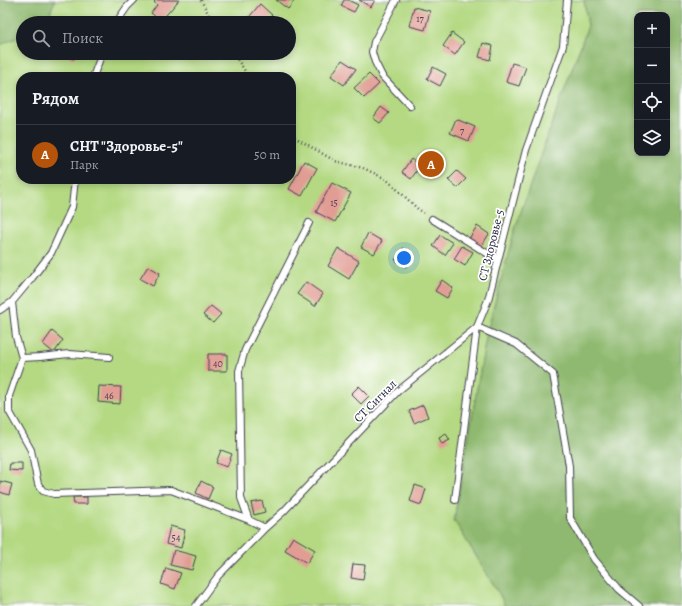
<!DOCTYPE html>
<html lang="ru">
<meta charset="utf-8">
<style>
:root{--surface:#171b24;--page:#242831;--text:#f1f3f6;--muted:#9ea1a6;--line:#363941;--accent:#b45309}
body{margin:0;font-family:Alegreya,serif;background:var(--page);color:var(--text)}
.controls{position:absolute;right:12px;top:12px;display:grid;overflow:hidden;border-radius:8px;box-shadow:0 2px 6px #0003}
.controls button{width:36px;height:36px;display:grid;place-items:center;padding:0;border:0;border-bottom:1px solid var(--line);background:var(--surface);color:var(--text);font:20px sans-serif}
.you{position:absolute;left:404px;top:258px;width:14px;height:14px;margin:-10px;border:3px solid #fff;border-radius:50%;background:#1a73e8;box-shadow:0 0 0 6px #1a73e833}
.badge{display:grid;place-items:center;width:26px;height:26px;border-radius:50%;background:var(--accent);color:#fff;font-size:13px;font-weight:700}
.pin{position:absolute;translate:-50% -50%;border:2px solid #fff;box-shadow:0 1px 4px #0006}
.list{margin:0;padding:0;list-style:none}
h2{display:flex;justify-content:space-between;align-items:center;height:52px;margin:0;padding:0 16px;font-size:17px}
h2 small{font-size:13px;font-weight:400;color:var(--muted)}
.list li{display:grid;grid-template-columns:26px 1fr auto;gap:12px;align-items:center;box-sizing:border-box;height:60px;padding:0 16px;border-top:1px solid var(--line)}
.list b{display:block;font-size:15px;white-space:nowrap}
.list p{margin:0;font-size:13px;white-space:nowrap;color:var(--muted)}
.list em{font-size:13px;font-style:normal;color:var(--muted)}
.icon{flex:none;width:22px;height:22px;fill:none;stroke:currentColor;stroke-width:2;stroke-linecap:round;stroke-linejoin:round}
.map{position:relative;flex:none;width:682px;height:606px;overflow:hidden}
.search{position:absolute;background:var(--surface);box-shadow:0 2px 6px #0003;left:16px;top:16px;width:280px;height:44px;display:flex;align-items:center;gap:10px;box-sizing:border-box;padding:0 14px;border-radius:22px;color:var(--muted);font-size:15px}
.panel{position:absolute;background:var(--surface);box-shadow:0 2px 6px #0003;left:16px;top:72px;width:280px;height:112px;border-radius:16px}
.map>svg:first-child{display:block}
</style>
<div class="map">
<svg width="682" height="606" viewBox="0 0 682 606">
<rect width="100%" height="100%" fill="#fff"/>
<filter id="ink" filterUnits="userSpaceOnUse"><feTurbulence type="fractalNoise" baseFrequency=".025" numOctaves="2"/><feDisplacementMap in="SourceGraphic" scale="8" xChannelSelector="R" yChannelSelector="G"/><feConvolveMatrix kernelMatrix="1 2 1 2 8 2 1 2 1" color-interpolation-filters="sRGB"/></filter>
<filter id="wash" filterUnits="userSpaceOnUse"><feTurbulence type="fractalNoise" baseFrequency=".012" numOctaves="4" result="noise"/><feDisplacementMap in="SourceGraphic" scale="16" xChannelSelector="R" yChannelSelector="G"/><feGaussianBlur stdDeviation="0.9" result="paint"/><feColorMatrix in="noise" values="0 0 0 0 0 0 0 0 0 0 0 0 0 0 0 0 0 1.4 0 .05"/><feComposite in="paint" operator="in"/></filter>
<g filter="url(#wash)">
<rect width="100%" height="100%" fill="#e9e3c2"/>
<!-- green -->
<path fill="#b4d982" stroke="#6b7e5e" fill-rule="evenodd" d="M55 0H584L588 26 542 151 514 232 487 332 454 520 500 595 505 606H0V45L23 35V53H289V23H46ZM21 77H291V179H21Z"/>
<!-- forest -->
<path fill="#8fb970" stroke="#586e56" fill-rule="evenodd" d="M0 0H55L46 23H23V35L0 45Z
M584 0H682V606H505L500 595 454 520 487 332 514 232 542 151 588 26ZM637 15H667V153H637Z"/>
<g id="blocks">
<!-- building -->
<path fill="#e19d94" d="M156 0H179L161 21 151 13 157 5 154 2Z
M276 0H295L288 9Z
M344 0H348L358 5 354 12 341 6Z
M359 0H375L371 7Z
M260 4 272 15 266 23H247L245 22Z
M414 7 430 11 425 30 409 26Z
M452 33 464 42 455 55 443 46Z
M483 43 493 46 490 60 479 57Z
M57 53H76L74 59Z
M342 60 356 69 344 85 331 76Z
M512 63 526 67 519 86 506 82Z
M433 67 446 74 440 86 427 79Z
M369 74 379 84 364 98 354 88Z
M381 107 389 113 380 123 373 118Z
M456 119 475 127 469 141 450 133Z
M411 159 420 166 411 179 402 172Z
M304 161 317 168 302 196 289 189Z
M457 171 466 179 457 188 448 180Z
M332 183 351 193 335 222 316 212Z
M477 226 489 234 481 247 469 239Z
M368 233 382 241 374 254 361 247Z
M440 235 453 243 445 255 433 246Z
M462 246 473 252 465 266 454 259Z
M338 248 359 261 349 279 328 266Z
M403 248 414 255 406 267 395 260Z
M148 266 160 273 153 286 140 279Z
M442 280 453 288 447 298 435 291Z
M306 282 323 294 315 306 297 294Z
M211 306 221 314 213 323 203 315Z
M52 331 63 340 54 353 43 344Z
M208 354H227V371H208Z
M99 386 121 387 120 404 98 402Z
M359 386 369 396 361 404 351 394Z
M423 405 428 417 414 423 409 411Z
M446 434 450 440 442 444 439 438Z
M221 450 232 454 227 467 216 463Z
M10 463H22V471L9 470Z
M0 481 12 484 9 495 0 492Z
M201 481 213 487 208 499 196 493Z
M415 485 426 489 421 505 410 501Z
M73 497H87V504H74Z
M262 501 265 512 254 515 251 503Z
M170 526 185 530 181 548 166 544Z
M293 537 315 550 307 563 285 550Z
M174 550 196 556 192 570 170 565Z
M353 564 365 565 363 580 351 578Z
M166 568 181 573 175 589 161 584Z"/>
</g>
</g>
<g filter="url(#ink)">
<use href="#blocks" fill-opacity="0" stroke="#403f4f" stroke-width="1"/>
<g fill="none" stroke-linecap="round" stroke-linejoin="round">
<!-- lane casing -->
<g stroke="#403f4f" stroke-width="8">
<path id="lane" d="M396 0 374 42 372 52 375 62 382 76 410 106
M116 23 127 7 134 0
M93 77 102 53
M432 219 498 260
M12 302 16 337 22 358 40 357 69 354 109 357
M0 310 12 302 32 278 51 253 72 207 75 179
M22 358 9 396V411L31 450 38 484 43 491 54 494 171 490 249 520 265 528 283 512 398 391 477 327 516 344 553 374 569 466 570 518 594 559 619 589 639 606
M455 500 477 327 488 300 526 150 563 46 567 0
M249 520 241 498 239 371 245 350 309 223
M196 606 218 576 265 528"/>
</g>
<!-- path -->
<path stroke="#403f4f" stroke-width="2.5" stroke-dasharray="1 3" stroke-linecap="butt" d="M201 0 213 23
M233 53 249 77
M291 135 335 161 363 168 386 179 418 209 424 213"/>
<!-- lane -->
<use href="#lane" stroke="#fff" stroke-width="6"/>
</g>
</g>
<g text-anchor="middle" dominant-baseline="central" stroke-width="3.5" stroke-linejoin="round" paint-order="stroke">
<!-- number labels -->
<g font-size="10" fill="#524151">
<text x="420" y="18">17</text>
<text x="462" y="130">7</text>
<text x="334" y="202">15</text>
<text x="218" y="363">40</text>
<text x="109" y="395">46</text>
<text x="176" y="537">54</text>
</g>
<!-- street labels -->
<g font-size="12" fill="#22223b" stroke="#fff">
<text transform="translate(491 245) rotate(-76)">СТ Здоровье-5</text>
<text transform="translate(375 401) rotate(-45)">СТ Сигнал</text>
</g>
</g>
</svg>
<div class="controls">
<button>+</button>
<button>−</button>
<button><svg class="icon" aria-label="locate" viewBox="0 0 24 24"><circle cx="12" cy="12" r="6"/><path d="M12 2v4M12 18v4M2 12h4M18 12h4"/></svg></button>
<button><svg class="icon" aria-label="layers" viewBox="0 0 24 24"><path d="M12 4l9 5-9 5-9-5zM3 14l9 5 9-5"/></svg></button>
</div>
<div class="you"></div>
<div class="pin badge" style="left:431px;top:164px">A</div>
<div class="search"><svg class="icon" aria-label="search" viewBox="0 0 24 24"><circle cx="10" cy="10" r="6"/><path d="M15 15l6 6"/></svg>Поиск</div>
<section class="panel">
<h2>Рядом<small></small></h2>
<ul class="list">
<li><span class="badge">A</span><div><b>СНТ &quot;Здоровье-5&quot;</b><p>Парк</p></div><em>50 m</em></li>
</ul>
</section>
</div>
